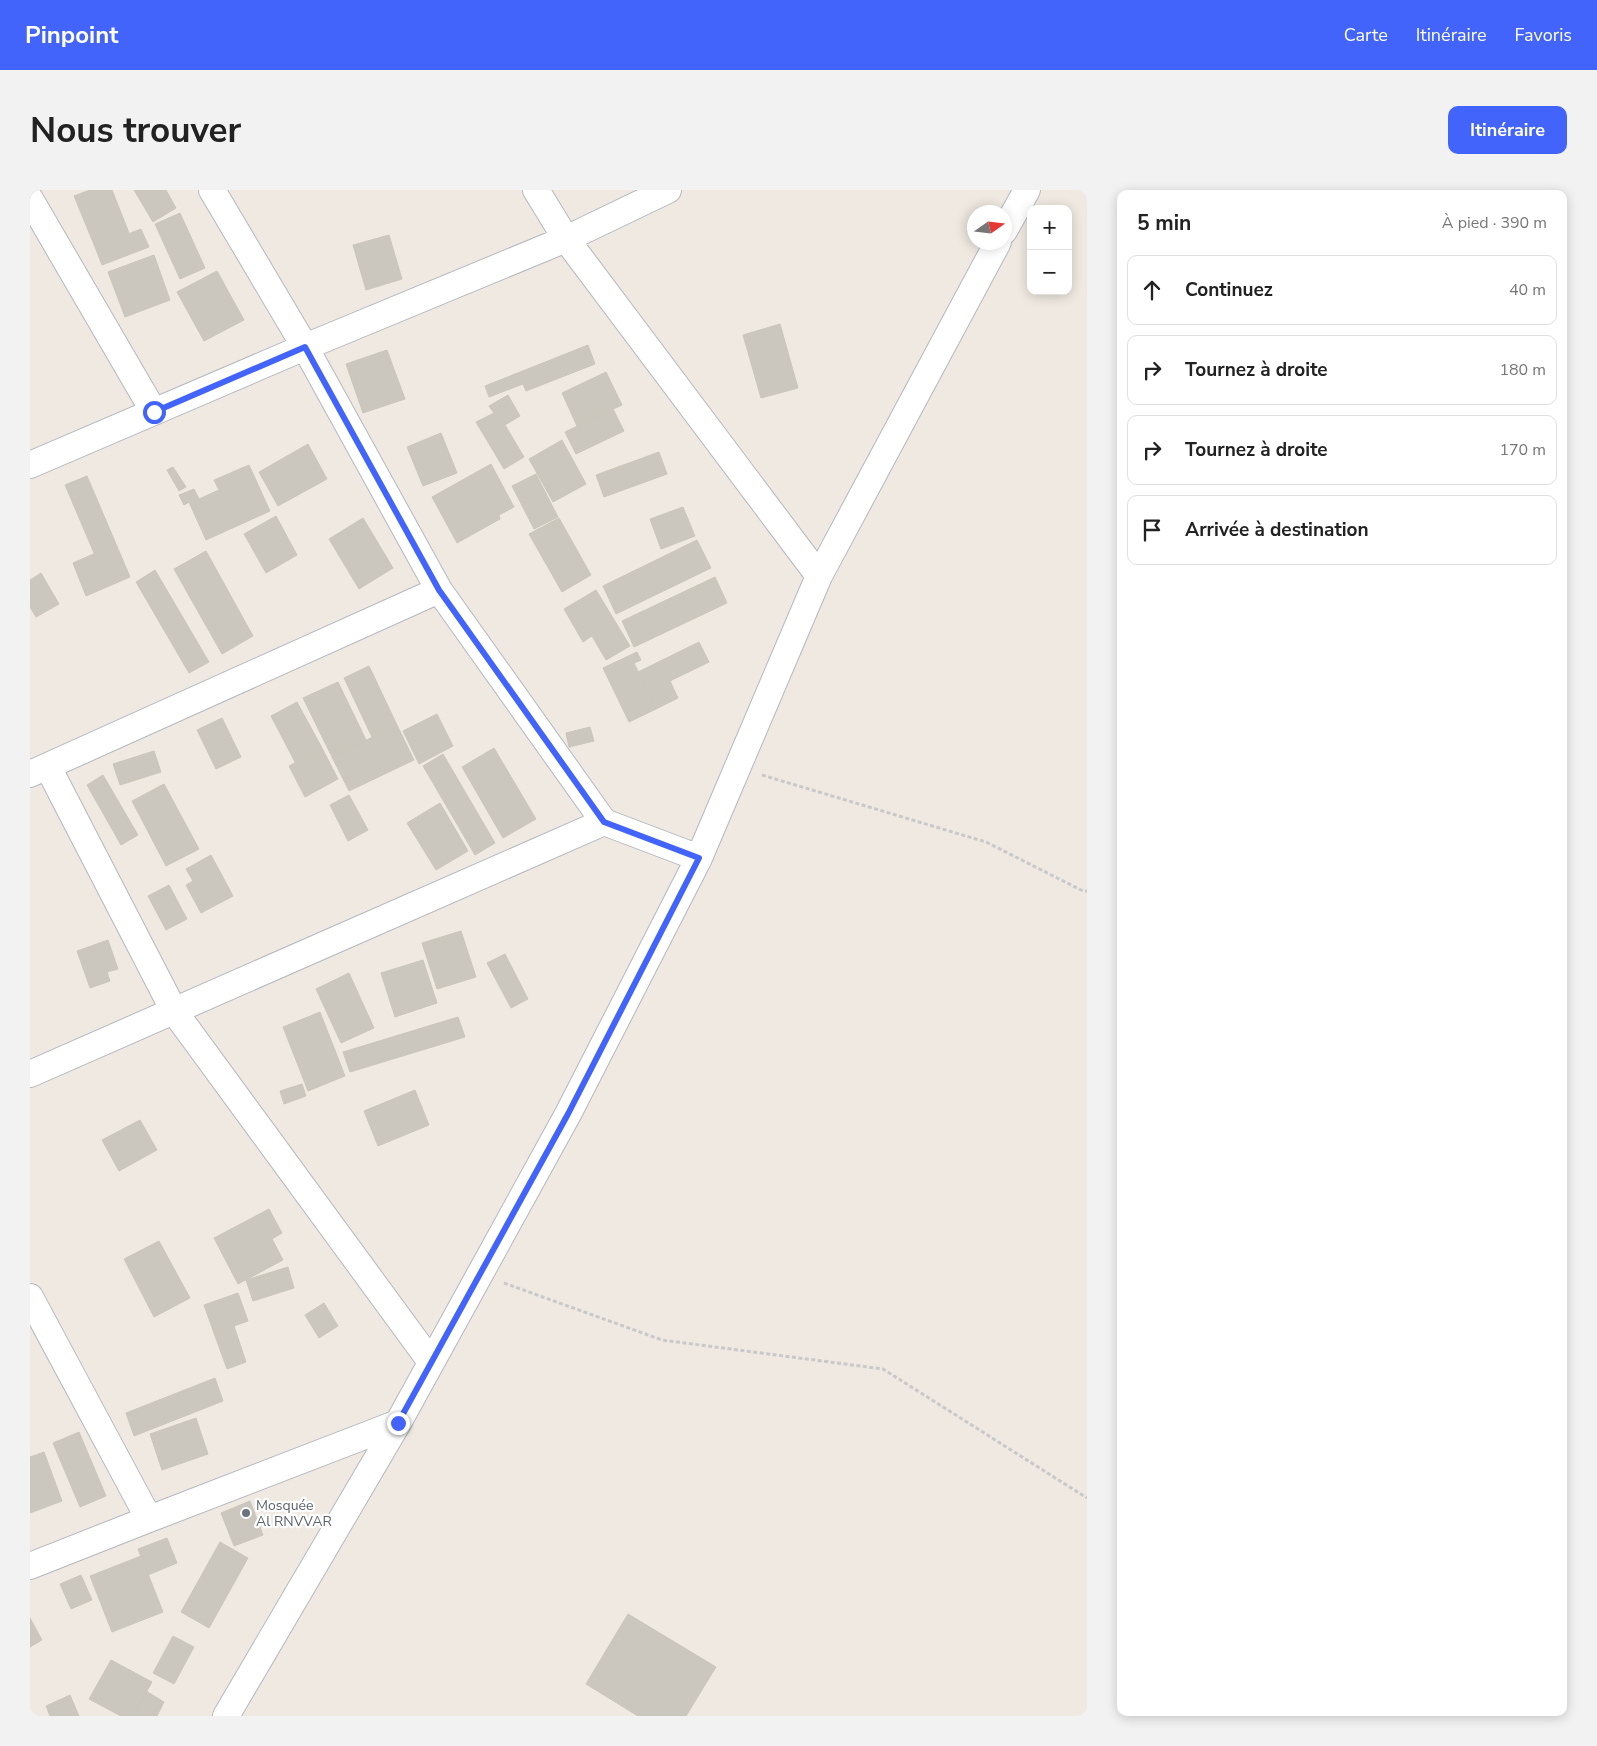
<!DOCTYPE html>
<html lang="fr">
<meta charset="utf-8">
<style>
:root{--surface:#fff;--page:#f2f2f2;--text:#222;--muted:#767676;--line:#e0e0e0;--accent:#4264fb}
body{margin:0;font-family:"Nunito Sans",sans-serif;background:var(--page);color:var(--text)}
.controls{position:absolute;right:15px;top:15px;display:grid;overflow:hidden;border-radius:10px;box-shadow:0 2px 12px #0003}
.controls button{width:45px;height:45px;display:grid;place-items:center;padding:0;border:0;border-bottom:1px solid var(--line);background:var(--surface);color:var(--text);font:25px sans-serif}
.compass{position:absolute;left:937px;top:15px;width:45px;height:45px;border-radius:50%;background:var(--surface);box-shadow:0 2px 12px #0003;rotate:76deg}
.stop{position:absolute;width:15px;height:15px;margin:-11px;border:4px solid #4264fb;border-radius:50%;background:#fff}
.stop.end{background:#4264fb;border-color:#fff;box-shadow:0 1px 5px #0008}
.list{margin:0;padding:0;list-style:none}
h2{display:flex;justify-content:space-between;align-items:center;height:65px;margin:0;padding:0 20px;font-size:21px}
h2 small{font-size:16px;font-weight:400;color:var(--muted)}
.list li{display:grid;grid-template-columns:32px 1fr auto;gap:15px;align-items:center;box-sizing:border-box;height:70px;margin:0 10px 10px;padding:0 10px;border:1px solid var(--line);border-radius:10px}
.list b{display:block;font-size:19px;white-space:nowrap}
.list em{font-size:16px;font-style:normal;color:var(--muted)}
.icon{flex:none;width:28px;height:28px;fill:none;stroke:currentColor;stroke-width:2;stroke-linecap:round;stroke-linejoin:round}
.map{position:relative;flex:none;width:1057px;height:1526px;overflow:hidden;border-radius:10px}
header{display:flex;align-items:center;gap:30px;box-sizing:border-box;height:70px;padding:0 25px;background:var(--accent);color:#fff}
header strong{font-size:24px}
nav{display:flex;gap:28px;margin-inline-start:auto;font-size:18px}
.intro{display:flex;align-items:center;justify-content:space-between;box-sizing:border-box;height:120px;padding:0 30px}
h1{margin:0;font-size:35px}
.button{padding:12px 22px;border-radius:10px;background:var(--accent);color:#fff;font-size:18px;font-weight:700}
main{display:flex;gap:30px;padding:0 30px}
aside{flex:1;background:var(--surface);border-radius:10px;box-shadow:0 2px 12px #0003}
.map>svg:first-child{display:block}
</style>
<header>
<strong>Pinpoint</strong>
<nav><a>Carte</a><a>Itinéraire</a><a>Favoris</a></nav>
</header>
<div class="intro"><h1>Nous trouver</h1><a class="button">Itinéraire</a></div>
<main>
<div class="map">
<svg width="1057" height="1526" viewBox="0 0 1057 1526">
<rect width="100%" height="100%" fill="#efe9e1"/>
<!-- building -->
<path fill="#cbc7bf" stroke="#cbc5ba" d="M60 0H82L99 43 65 57 44 6Z
M104 0H136L146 18 123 32Z
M150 23 175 78 150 89 125 34Z
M111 39 119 57 72 75 65 57Z
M359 45 372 89 336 100 323 55Z
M124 65 140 110 95 127 78 82Z
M187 81 214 130 174 151 147 102Z
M750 134 768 198 731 208 713 145Z
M558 155 565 174 496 201 493 194 459 207 455 196Z
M357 160 375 209 333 223 316 174Z
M576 182 592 215 547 236 532 203Z
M478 205 490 226 475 235 494 267 474 279 446 232 464 223 459 216Z
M583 219 594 241 546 264 535 242Z
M411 243 427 283 393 296 377 257Z
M532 250 556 294 523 312 499 269Z
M278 254 297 289 248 316 229 282Z
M629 262 637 284 574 307 566 285Z
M461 274 484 317 469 325 470 329 427 353 402 307Z
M219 275 240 321 176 350 159 312 154 315 149 305 164 299 169 309 189 300 184 290Z
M143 277 156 297 149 301 137 280Z
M506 284 528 327 504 339 482 296Z
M57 286 86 354 64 363 35 295Z
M653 317 665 346 631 359 620 329Z
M246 326 267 365 236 383 214 344Z
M333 328 363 378 329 399 299 349Z
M529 328 561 385 532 402 499 344Z
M667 350 681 378 586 424 573 396Z
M86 354 100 387 56 406 43 373Z
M176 361 223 446 192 464 144 379Z
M125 380 179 472 159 483 106 392Z
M11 383 29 414 6 427 0 417V390Z
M685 387 697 413 604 457 592 431Z
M566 400 600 456 576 470 562 446 553 452 534 419Z
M669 452 679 472 640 491 648 508 626 519 608 482Z
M607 462 611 470 604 473 626 519 599 532 573 478Z
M339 476 367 535 342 547 314 488Z
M308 492 336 550 302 567 273 508Z
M267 512 292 558 265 572 241 526Z
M407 524 423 556 389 574 373 541Z
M192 528 211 567 186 579 167 540Z
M367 535 384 570 319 601 302 567Z
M560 537 564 551 539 557 536 543Z
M292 558 308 589 275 607 259 576Z
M464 558 506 629 473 648 432 577Z
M124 561 131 582 90 595 83 574Z
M413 564 465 653 445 665 393 576Z
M73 585 108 645 91 655 57 595Z
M134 594 169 659 136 676 102 611Z
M319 605 338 640 318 651 300 615Z
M410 613 438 661 406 680 377 633Z
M181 665 203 706 171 723 156 695 163 691 156 679Z
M139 695 157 729 136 740 118 706Z
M431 741 446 787 407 799 392 753Z
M78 750 88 779 77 782 80 791 60 798 47 761Z
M475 764 498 809 481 818 457 773Z
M393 770 407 813 365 827 351 783Z
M319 783 344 838 311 853 286 799Z
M290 822 315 886 278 901 253 837Z
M428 827 435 847 320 882 313 862Z
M272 894 276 906 254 914 250 901Z
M385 900 399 935 348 956 334 921Z
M110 930 127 960 89 981 72 950Z
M239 1019 252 1043 242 1049 253 1070 208 1094 184 1048Z
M129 1051 160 1108 124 1127 94 1069Z
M258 1077 264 1098 223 1111 216 1090Z
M208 1103 218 1131 184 1143 174 1115Z
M294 1113 308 1136 289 1148 275 1125Z
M204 1136 216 1172 197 1179 184 1143Z
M185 1188 193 1211 104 1246 96 1223Z
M166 1228 178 1264 132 1280 120 1244Z
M49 1242 76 1306 50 1317 23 1253Z
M14 1262 32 1311 0 1323V1267Z
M220 1311 233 1345 204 1356 191 1323Z
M137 1348 147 1373 118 1385 108 1359Z
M190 1352 218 1368 179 1438 151 1422Z
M111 1366 133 1422 82 1442 60 1386Z
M51 1385 62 1410 41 1419 30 1394Z
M598 1424 686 1477 656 1526H608L556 1494Z
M0 1428 12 1450 0 1457Z
M143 1446 164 1457 144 1494 123 1483Z
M81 1470 122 1492 103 1526H91L59 1509Z
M116 1501 134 1512 127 1526H103Z
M40 1505 49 1526H20L16 1516Z"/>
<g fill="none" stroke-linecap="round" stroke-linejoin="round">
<!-- minor casing -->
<g stroke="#b4b7c1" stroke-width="28">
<path id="minor" d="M182 0 275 157 409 400 574 632 669 668
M506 0 536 49 789 386
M0 9 124 222
M974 41 997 0
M0 275 275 157 536 49 638 0
M18 577 144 821 401 1172
M0 584 409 400
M0 884 574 632
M0 1107 119 1329
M0 1376 119 1329 368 1233
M196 1526 368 1233 538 924 669 668 789 386 968 52"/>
</g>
<!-- path -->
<path stroke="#c9c9c9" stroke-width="3" stroke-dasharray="4 2.5" stroke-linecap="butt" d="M732 585 956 652 1053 701H1057
M474 1093 632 1150 853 1179 1057 1308"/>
<!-- minor -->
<use href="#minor" stroke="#fff" stroke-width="26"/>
</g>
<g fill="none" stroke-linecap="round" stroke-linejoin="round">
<!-- route -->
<path stroke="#4264fb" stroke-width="6" d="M124 222 275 157 409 400 574 632 669 668 538 924 368 1233"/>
</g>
<!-- markers -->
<circle fill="#6b7280" stroke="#fff" stroke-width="2" cx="216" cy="1323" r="5"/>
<g text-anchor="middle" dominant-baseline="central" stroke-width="4.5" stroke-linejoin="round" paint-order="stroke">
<!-- worship labels -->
<g font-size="14" fill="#5b616d" stroke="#fff" text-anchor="start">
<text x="226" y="1315">Mosquée<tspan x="226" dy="16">Al RNVVAR</tspan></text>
</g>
</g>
</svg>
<div class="controls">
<button>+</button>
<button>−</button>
</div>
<svg class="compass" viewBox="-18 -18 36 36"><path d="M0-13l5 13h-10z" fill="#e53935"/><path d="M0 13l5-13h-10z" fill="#767676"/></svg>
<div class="stop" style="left:124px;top:222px"></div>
<div class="stop end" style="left:368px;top:1233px"></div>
</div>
<aside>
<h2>5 min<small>À pied · 390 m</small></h2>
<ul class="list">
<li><svg class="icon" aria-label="ahead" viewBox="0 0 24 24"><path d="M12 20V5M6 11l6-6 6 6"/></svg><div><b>Continuez</b></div><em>40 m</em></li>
<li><svg class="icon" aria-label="right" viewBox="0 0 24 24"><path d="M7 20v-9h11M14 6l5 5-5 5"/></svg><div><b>Tournez à droite</b></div><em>180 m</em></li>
<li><svg class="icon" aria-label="right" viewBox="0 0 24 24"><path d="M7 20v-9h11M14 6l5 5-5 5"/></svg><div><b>Tournez à droite</b></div><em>170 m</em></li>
<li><svg class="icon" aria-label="arrive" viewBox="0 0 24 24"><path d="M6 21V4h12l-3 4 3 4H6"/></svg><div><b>Arrivée à destination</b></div></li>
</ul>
</aside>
</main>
